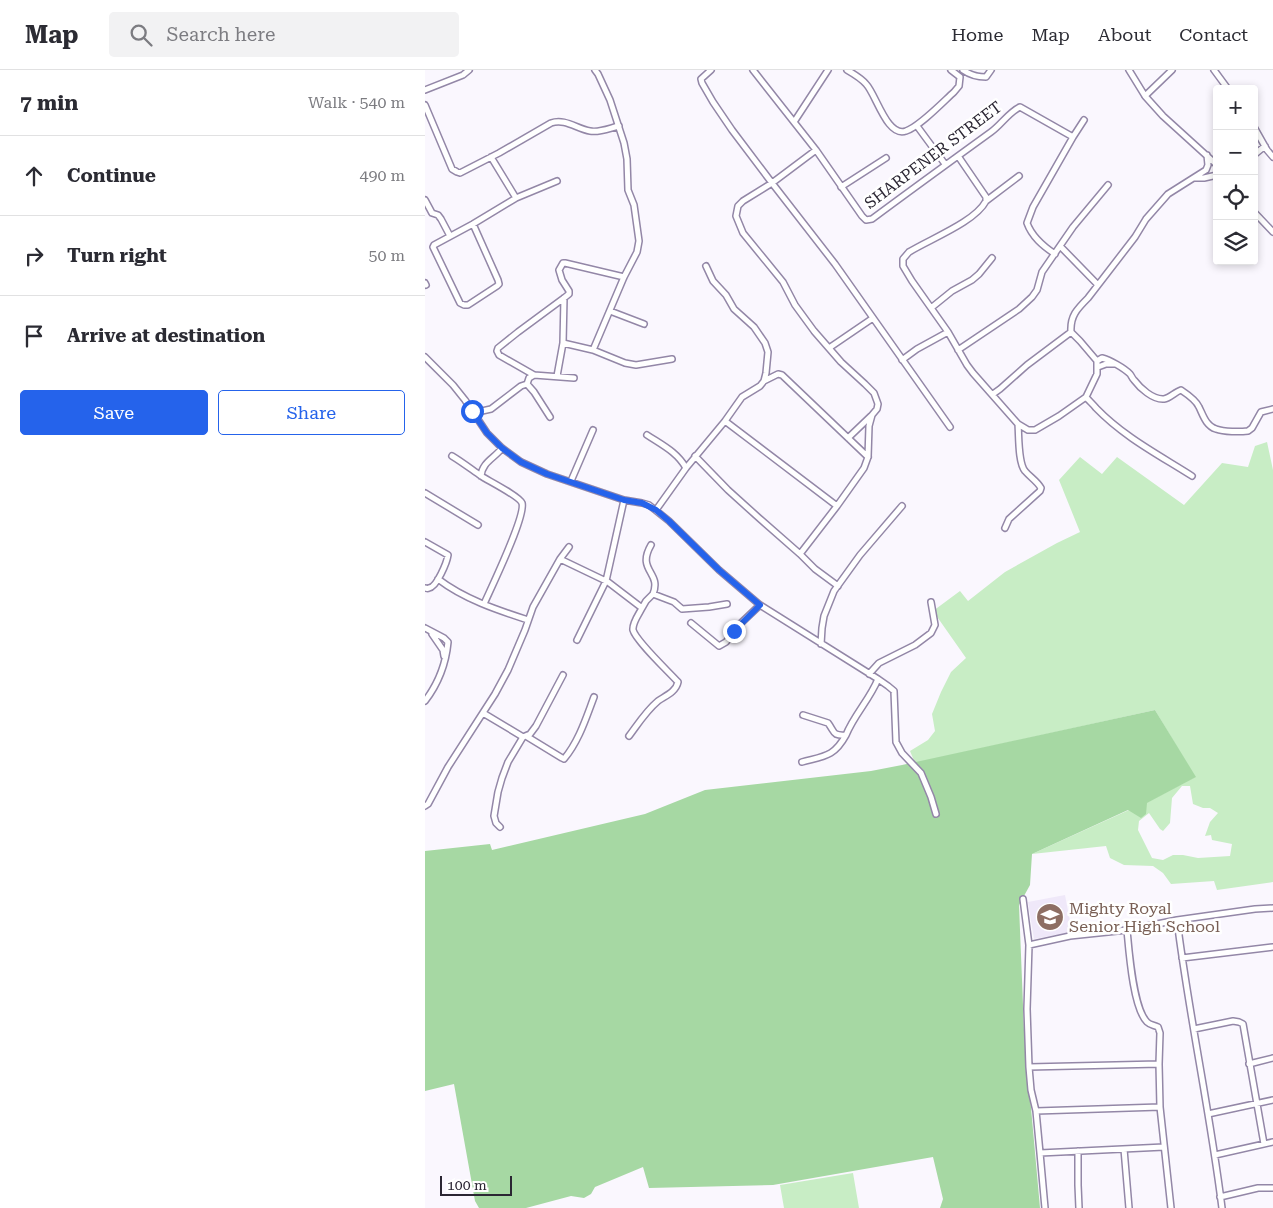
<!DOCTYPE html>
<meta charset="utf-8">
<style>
:root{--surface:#fff;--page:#f2f2f3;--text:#2b2b33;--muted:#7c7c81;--line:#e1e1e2;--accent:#2563eb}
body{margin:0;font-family:"Roboto Serif",serif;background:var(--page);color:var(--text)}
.controls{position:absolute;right:15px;top:15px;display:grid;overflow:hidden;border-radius:5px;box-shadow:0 2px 8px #0003}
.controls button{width:45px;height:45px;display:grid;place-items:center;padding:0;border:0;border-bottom:1px solid var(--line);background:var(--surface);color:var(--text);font:25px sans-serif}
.scale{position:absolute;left:15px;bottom:12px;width:72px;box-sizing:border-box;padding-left:5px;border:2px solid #2b2633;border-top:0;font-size:14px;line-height:18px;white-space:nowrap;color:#2b2633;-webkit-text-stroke:4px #fff;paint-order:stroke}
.stop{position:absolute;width:15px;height:15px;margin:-11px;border:4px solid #2563eb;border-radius:50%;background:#fff}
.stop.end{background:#2563eb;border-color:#fff;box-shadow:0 1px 5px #0008}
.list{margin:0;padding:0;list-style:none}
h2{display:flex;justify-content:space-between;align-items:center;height:65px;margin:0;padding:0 20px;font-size:21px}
h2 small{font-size:16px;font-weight:400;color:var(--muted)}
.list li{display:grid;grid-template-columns:32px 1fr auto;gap:15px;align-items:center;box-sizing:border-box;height:80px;padding:0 20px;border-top:1px solid var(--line)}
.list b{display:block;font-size:19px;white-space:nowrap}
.list em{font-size:16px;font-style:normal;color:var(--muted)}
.actions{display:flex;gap:10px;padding:15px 20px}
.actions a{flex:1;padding:11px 0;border:1px solid var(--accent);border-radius:5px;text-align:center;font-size:18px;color:var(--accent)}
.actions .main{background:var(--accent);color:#fff}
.icon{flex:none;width:28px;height:28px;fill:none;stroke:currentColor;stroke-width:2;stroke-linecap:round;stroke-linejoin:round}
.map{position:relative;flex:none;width:848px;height:1138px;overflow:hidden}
header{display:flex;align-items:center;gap:30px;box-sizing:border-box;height:70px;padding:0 25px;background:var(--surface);border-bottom:1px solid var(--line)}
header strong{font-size:24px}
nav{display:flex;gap:28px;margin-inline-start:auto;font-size:18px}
.search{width:350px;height:45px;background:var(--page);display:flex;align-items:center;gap:12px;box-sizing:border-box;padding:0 18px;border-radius:5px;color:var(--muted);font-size:19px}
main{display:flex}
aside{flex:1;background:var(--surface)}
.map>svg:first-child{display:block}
</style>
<header>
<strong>Map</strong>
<div class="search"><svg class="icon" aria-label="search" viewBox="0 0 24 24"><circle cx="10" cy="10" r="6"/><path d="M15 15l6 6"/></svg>Search here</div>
<nav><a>Home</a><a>Map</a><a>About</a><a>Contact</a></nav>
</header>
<main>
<aside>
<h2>7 min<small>Walk · 540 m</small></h2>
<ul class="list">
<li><svg class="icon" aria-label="ahead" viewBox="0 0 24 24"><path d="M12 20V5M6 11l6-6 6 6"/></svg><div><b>Continue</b></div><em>490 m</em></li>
<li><svg class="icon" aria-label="right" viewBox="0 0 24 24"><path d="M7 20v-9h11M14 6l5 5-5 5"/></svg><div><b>Turn right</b></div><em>50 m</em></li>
<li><svg class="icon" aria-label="arrive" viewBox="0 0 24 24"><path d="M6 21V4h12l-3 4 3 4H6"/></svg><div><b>Arrive at destination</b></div></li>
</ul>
<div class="actions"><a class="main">Save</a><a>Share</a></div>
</aside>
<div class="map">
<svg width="848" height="1138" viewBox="0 0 848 1138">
<rect width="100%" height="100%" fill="#faf7fe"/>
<!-- built -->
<path fill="#efe8f9" d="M640 825 647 862 609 869 603 832Z"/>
<!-- green -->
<path fill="#c8edc5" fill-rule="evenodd" d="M842 372 848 400V812L792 820 789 811 746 814 738 803 728 796 699 795 685 788 681 776 607 784 704 740 721 744V733L770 707 730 640 490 693 485 681 503 670 510 661 507 644 516 622 526 602 541 588 508 541 535 521 543 531 580 502 632 473 655 462 634 410 655 387 677 404 692 387 759 435 797 393 823 397 830 376ZM757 716H765L768 734 778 738H785L793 743 785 752 780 766 786 765 787 770 807 774 805 786 773 788 758 785H748L738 790 727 788 713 760 714 751 724 743 735 759 738 761 745 753 747 728Z
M428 1103 434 1138H359L355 1115Z"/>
<!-- forest -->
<path fill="#a6d8a3" d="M730 640 771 707 722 733 721 744 716 748 703 740 607 784 605 815 594 835 599 960 615 1138H515L518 1129 508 1087 348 1115 224 1118 218 1097 170 1117 166 1124 159 1128 146 1126 101 1138H54L50 1131 29 1014 0 1021V781L65 774 67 780 220 744 280 720 446 701 477 695Z"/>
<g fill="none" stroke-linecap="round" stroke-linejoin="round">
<!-- minor casing -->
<g stroke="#9387a7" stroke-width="8">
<path id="minor" d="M286 0 276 9 277 13 288 32 307 60 347 113 410 194 525 357
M328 0 391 80 437 146 441 150 447 149C486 120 526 91 566 62 576 55 584 42 595 37L648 67
M422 0C429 4 436 8 441 14 451 24 462 68 481 61 494 57 518 32 529 22L534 16 535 7 526 0
M538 0C545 5 552 7 561 7L566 0
M704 0 720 26 738 46 792 95
M789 0 803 19
M0 20 38 5 44 0
M720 26 747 0
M0 35 27 99 32 102 35 103 74 83 126 53C140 48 152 59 165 61 174 63 185 58 194 56
M369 52 403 0
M492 56 520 94
M829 57 842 80 848 87
M829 85 840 76
M533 86 561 127V131C550 152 505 169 484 182L478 189V196L487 211 523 262 542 295 548 303 593 354 603 360H610L634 346 661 327 672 304V291L655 271 646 262C645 246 652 239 663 228L710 167 721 149 743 124 781 100 783 95 782 85
M66 87 91 128
M770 108H779L792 105
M416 117 461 88
M0 130 7 143 13 145 16 149 25 166
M561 131 594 106
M829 142 848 162
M48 154 73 210 74 214 72 216 43 235H39L35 233 8 177 9 175 48 154 91 128 132 111
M635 176 673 215
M630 184C618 176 607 167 602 153L608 137 648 67 659 50
M0 213 1 215
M506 238 527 221 547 210 554 204 567 188
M185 241 219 254
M138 273 168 280 200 293 211 295 247 289
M404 278 448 248
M168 280 199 207 212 182 214 171 209 135 203 120 202 89 199 73 185 30 173 4 170 0
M533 280 594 239 607 227 612 220 617 202 648 157 683 115
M0 287 28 315 40 330 62 363 77 378 96 392 122 404 199 430 217 433 224 435 244 451 294 500 335 535 453 609C445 629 429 645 421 665 407 666 410 662 403 653L378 645
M477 290 492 279 523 262
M672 291 677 288C685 290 699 298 705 304 706 305 707 308 709 310 715 318 728 330 739 329 745 328 750 322 756 320 762 324 771 330 774 337 778 345 781 356 791 359 799 362 815 362 823 361L827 358 836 342 848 339
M673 297 681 294H689
M132 306 138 273 139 228
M149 308 109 305 74 285 72 281 73 278 93 262 139 228 144 224V221L137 210 134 200 138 193H140L199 207
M339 311 353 304 357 305 443 387
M102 314 109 322 125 347
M568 324 575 319 602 295 646 262
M661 327C664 331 668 334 671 338 699 367 734 385 767 406
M47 341H57L66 339 96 316 102 314 104 308 109 305
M300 351 412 436
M222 365C237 375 252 382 261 398
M423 368 446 346
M27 386C37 392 46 399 56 406 64 411 94 426 97 433 101 446 66 518 59 534
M270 386 303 420 334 448 375 484 390 499 413 516
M56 406C57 392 70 388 77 378
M146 411 168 360
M0 423 53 455
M231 440 261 398 300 351 317 327 335 316 339 311 341 303 343 282 340 273 329 257 309 239 301 225 288 211 281 196
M580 458 584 449 615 421 616 418C612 411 605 407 600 401 593 393 594 366 593 354
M0 472 23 485C22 492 12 517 4 518 3 519 1 518 0 518
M226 475C211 501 237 502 228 524
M375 484 412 436 439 398 443 387 444 356 447 345 452 339 453 334 449 323 440 314 416 292 389 261 370 235 358 212 318 163 311 146 313 136 318 131 347 113 391 80
M135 489 183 512 217 538C214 544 207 553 208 560 211 571 244 602 253 612 251 622 240 626 233 631 221 641 213 654 204 666
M13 509C39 529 72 540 103 550
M217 538 221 531 228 524 249 532 257 539 284 537 302 534
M266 553 294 576 301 572 315 554 335 535
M0 558 19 568 23 572C21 593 13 614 0 631
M7 564 18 580 19 586
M152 570 181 511 199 430
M396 574 397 558 399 546 409 521 435 485 477 436
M444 604 454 593 490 575 506 563 510 555 506 532
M453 609 463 616 469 621 471 672 477 683 496 703 506 727 511 744
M58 643 98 667
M101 666 137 688 139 689C154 671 161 648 169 627
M377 692C399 686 409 687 421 665
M0 736 3 734 23 697 70 624 83 600 100 560 108 537 135 489 144 477
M75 757 71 753 69 746 73 722 77 708 83 692 98 667 105 664 111 656 138 605
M598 829 604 875 602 939 604 997 606 1020 611 1041 615 1083 620 1138
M752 850C764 946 785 1041 797 1138
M702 860C704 881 708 938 722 952 725 955 729 955 733 957L735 963 734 994 735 1037 746 1138
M604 875 645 866 702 860 752 850 830 839 848 838
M757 888 848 877
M769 959 808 951 814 952 818 954 839 1074
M824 994 848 988
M604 997 734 994
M611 1041 735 1037
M783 1044 848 1030
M699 1079 704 1138
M653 1081V1115L654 1138
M615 1083 739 1077
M790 1085 848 1072
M795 1127 833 1118H848"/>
</g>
<!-- minor -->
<use href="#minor" stroke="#fff" stroke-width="5"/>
</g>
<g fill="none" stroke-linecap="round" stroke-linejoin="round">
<!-- route -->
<path stroke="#2563eb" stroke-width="6" d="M47 341 62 363 77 378 96 392 122 404 199 430 217 433 231 440 244 451 294 500 335 535 309 561"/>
</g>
<!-- icons -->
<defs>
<g id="school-disc" transform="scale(1.4375)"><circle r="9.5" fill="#8d6e63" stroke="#fff"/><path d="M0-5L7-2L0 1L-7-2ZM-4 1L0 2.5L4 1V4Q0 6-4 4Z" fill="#fff"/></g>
</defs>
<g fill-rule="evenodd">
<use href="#school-disc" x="625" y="847"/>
</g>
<g text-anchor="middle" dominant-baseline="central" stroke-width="5" stroke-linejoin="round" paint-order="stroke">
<!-- street labels -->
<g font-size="16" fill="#2b2633" stroke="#fff">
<text transform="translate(508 85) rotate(-37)">SHARPENER STREET</text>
</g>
<!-- education labels -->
<g font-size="16" fill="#785e54" stroke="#fff" text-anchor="start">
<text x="644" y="838">Mighty Royal<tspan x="644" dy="18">Senior High School</tspan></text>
</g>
</g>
</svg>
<div class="controls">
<button>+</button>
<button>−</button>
<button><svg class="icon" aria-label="locate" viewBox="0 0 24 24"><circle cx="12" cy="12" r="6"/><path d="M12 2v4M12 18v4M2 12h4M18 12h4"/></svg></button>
<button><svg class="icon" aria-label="layers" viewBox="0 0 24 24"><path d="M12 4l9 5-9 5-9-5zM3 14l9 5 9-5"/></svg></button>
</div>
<div class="scale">100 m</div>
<div class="stop" style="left:47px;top:341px"></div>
<div class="stop end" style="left:309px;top:561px"></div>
</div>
</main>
